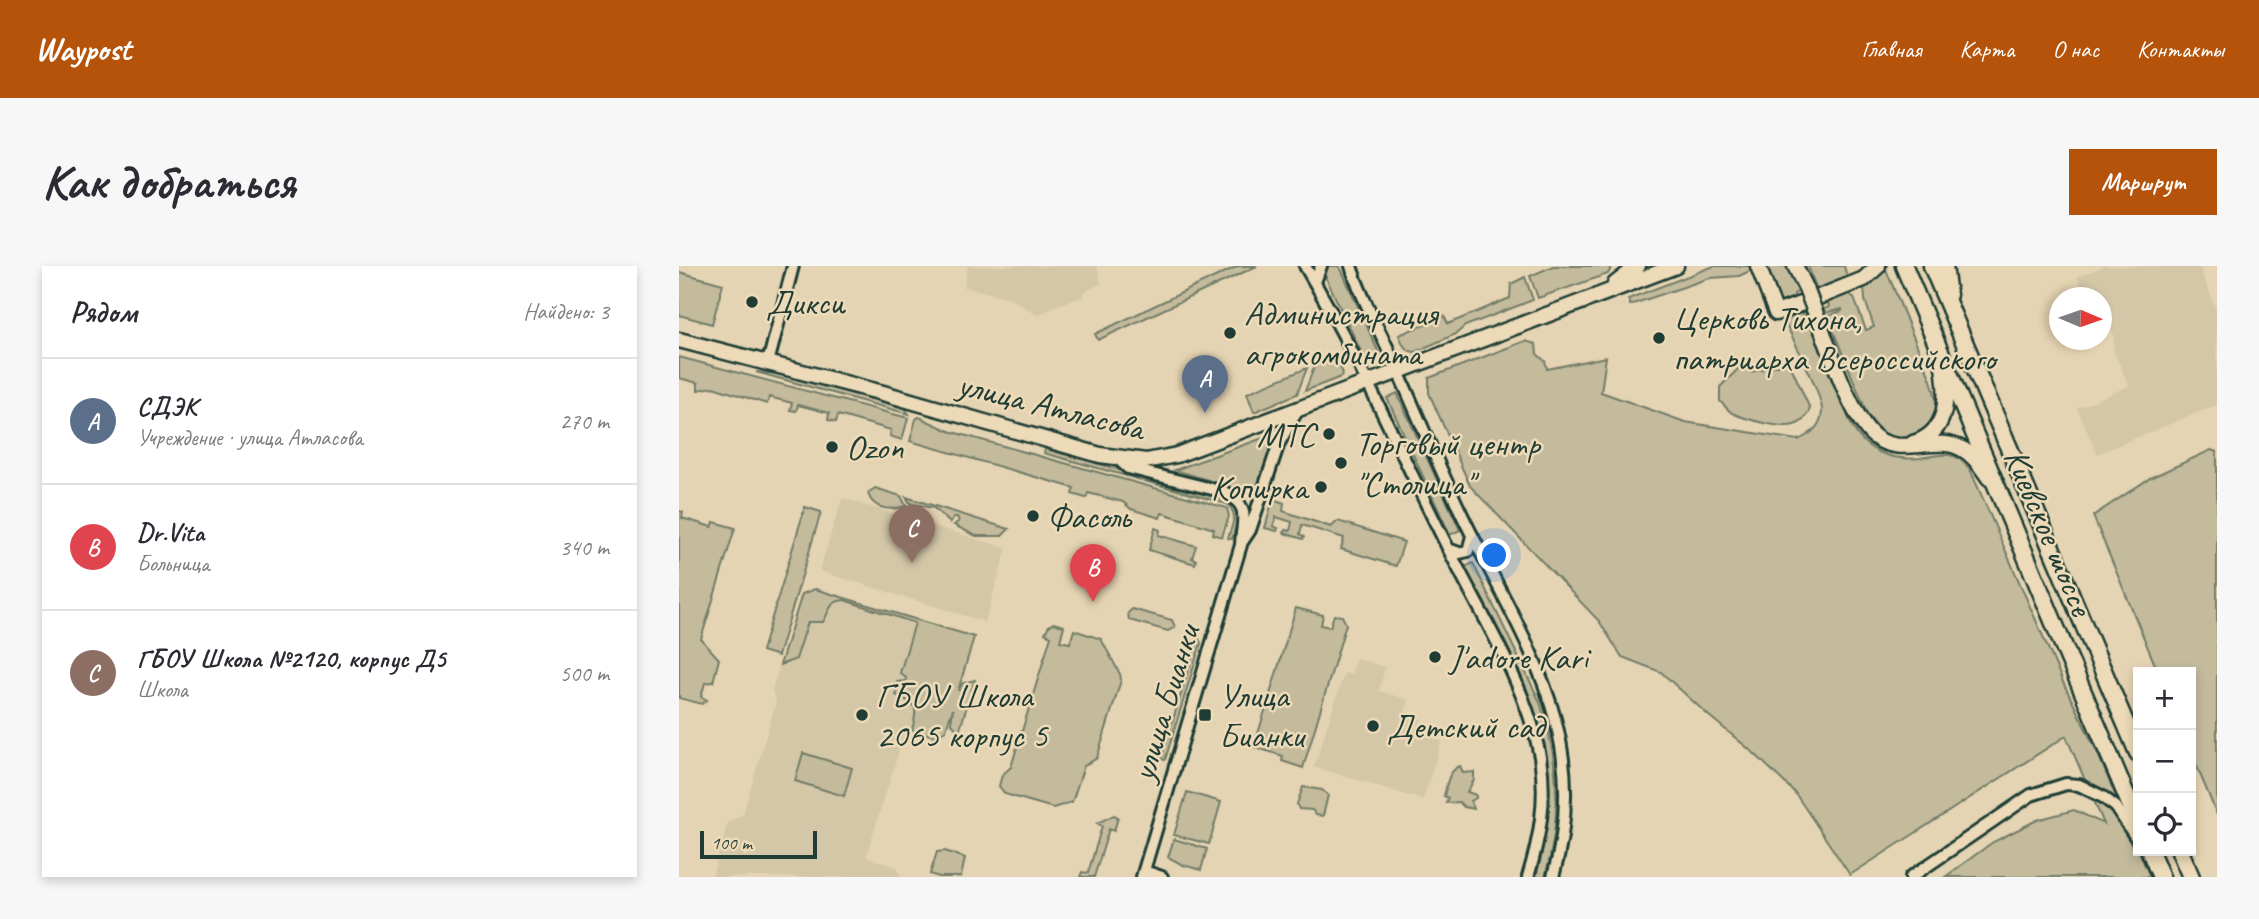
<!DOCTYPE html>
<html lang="ru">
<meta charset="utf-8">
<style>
:root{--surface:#fff;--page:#f7f7f7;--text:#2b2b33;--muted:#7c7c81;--line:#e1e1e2;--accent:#b45309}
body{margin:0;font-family:Caveat,sans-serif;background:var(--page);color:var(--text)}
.controls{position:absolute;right:21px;bottom:21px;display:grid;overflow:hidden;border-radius:0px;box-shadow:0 4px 10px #0003}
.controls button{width:63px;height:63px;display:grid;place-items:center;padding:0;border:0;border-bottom:2px solid var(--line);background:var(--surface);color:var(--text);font:35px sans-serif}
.compass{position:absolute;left:1370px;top:21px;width:63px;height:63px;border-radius:50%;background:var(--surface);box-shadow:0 4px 10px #0003;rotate:92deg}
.scale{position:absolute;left:21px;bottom:18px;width:117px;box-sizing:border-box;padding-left:7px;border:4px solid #1f3d34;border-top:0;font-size:19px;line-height:24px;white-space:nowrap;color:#1f3d34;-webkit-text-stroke:5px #eddab8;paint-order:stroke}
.you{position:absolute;left:816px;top:290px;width:24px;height:24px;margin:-18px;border:5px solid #fff;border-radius:50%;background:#1a73e8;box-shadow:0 0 0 10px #1a73e833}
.badge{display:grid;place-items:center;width:46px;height:46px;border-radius:50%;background:var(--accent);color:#fff;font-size:23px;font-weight:700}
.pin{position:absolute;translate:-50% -58px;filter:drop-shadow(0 2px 4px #0008)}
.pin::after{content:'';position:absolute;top:37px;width:24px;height:21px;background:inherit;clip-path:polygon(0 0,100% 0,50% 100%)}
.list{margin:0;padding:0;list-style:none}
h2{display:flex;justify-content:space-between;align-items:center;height:91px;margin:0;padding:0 28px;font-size:30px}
h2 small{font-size:23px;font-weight:400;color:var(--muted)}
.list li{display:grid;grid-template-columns:46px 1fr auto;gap:21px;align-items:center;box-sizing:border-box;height:126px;padding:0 28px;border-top:2px solid var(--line)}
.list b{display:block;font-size:26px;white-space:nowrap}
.list p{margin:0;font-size:23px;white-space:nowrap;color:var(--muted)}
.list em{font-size:23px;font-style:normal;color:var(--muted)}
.icon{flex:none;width:38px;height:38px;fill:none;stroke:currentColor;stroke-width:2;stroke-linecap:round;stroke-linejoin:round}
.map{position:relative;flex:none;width:1538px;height:611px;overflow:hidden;border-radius:0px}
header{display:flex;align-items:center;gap:42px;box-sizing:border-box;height:98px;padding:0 35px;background:var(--accent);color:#fff}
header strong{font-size:33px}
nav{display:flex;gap:38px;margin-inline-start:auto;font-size:24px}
.intro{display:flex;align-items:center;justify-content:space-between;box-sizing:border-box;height:168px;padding:0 42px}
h1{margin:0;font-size:49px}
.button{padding:18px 32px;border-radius:0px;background:var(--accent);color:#fff;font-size:24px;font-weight:700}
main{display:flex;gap:42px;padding:0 42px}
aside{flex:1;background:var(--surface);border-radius:0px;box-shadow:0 4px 10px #0003}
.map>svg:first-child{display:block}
</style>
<header>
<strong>Waypost</strong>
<nav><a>Главная</a><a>Карта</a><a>О нас</a><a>Контакты</a></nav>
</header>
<div class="intro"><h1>Как добраться</h1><a class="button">Маршрут</a></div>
<main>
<aside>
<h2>Рядом<small>Найдено: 3</small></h2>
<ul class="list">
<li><span class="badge" style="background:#5c6f8a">A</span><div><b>СДЭК</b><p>Учреждение · улица Атласова</p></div><em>270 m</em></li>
<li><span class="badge" style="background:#e0444e">B</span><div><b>Dr.Vita</b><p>Больница</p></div><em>340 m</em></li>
<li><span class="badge" style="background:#8d6e63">C</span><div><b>ГБОУ Школа №2120, корпус Д5</b><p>Школа</p></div><em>500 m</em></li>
</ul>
</aside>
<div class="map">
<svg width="1538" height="611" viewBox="0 0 1538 611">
<rect width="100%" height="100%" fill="#e5d4b3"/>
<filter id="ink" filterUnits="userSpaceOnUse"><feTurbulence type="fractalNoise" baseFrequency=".0143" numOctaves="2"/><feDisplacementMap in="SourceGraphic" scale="14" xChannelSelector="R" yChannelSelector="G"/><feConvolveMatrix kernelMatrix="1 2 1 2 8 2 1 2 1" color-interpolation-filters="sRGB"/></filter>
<g filter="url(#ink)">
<!-- built -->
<path fill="#d4c7a8" d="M289 0H418L422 17 404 27 405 31 375 40 359 50 331 32 285 21Z
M1424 0H1520L1538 45V139L1418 188 1398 142 1450 120 1434 84 1435 71 1427 51 1423 52 1422 32 1406 31 1398 11Z
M163 232 328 282 306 356 140 305Z
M136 323 295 371 266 465 255 470 227 462 187 591 218 601 222 611H33L49 556 64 548 97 436 93 424 117 344 131 339Z
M677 392 706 401 700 425 730 434 726 445 742 453 738 467 763 475 744 534 635 501 665 407 672 409Z"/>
<!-- green -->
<path fill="#c4bb9d" stroke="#727c68" stroke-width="2" d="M559 0H578L419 74 416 68Z
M648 0H660L663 5 703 94 689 100 647 12 646 4Z
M874 0H931L932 2 929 8 859 32 851 10Z
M1035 0H1071L1073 4 1060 10 1031 12 951 39 949 33Z
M1087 0H1109L1120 25 1115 28 1116 33 1101 37 1086 4Z
M1129 0H1165L1168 11 1165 16 1138 24Z
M1206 1 1252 114C1255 124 1259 136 1256 147 1250 167 1225 179 1207 168 1198 163 1193 155 1188 147L1148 50 1163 45V43L1146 47 1145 43 1150 41 1149 36 1167 27 1171 28 1175 32 1187 64 1195 61 1186 34 1185 20Z
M0 6 44 18 33 58 0 49Z
M846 11 854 34 786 60 777 68 736 86C725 85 724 78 720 69L765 50 769 58 831 32 832 18Z
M1122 46 1124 50 1128 48 1172 158C1185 185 1212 195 1241 192 1252 190 1268 186 1279 192 1283 195 1287 199 1291 203L1383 414 1418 486 1471 611H1266L1314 576 1358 554 1395 544 1425 558 1387 470 1171 609 1116 527 1077 489 1029 449 982 406 943 391 920 355 791 220 750 127V112L846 75 857 78 858 88 866 95 868 103 927 91 922 126 1006 156 1119 174C1131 169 1142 160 1143 146 1144 129 1115 76 1107 58V55Z
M0 91 229 152 223 174 211 170 212 164 159 149 157 156 149 154 150 147 119 139 117 145 111 144 113 137 90 131 88 138 34 121 19 124V117L0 112Z
M656 91 664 107 662 111 626 125 636 99Z
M1110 96 1131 143C1127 150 1124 157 1115 159 1102 163 1066 153 1053 147 1049 144 1045 139 1041 135V121L1061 101 1072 106Z
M628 102 618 128 575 146 568 127Z
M77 106 103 108 226 142 230 148Z
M718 127 781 264 771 269 708 132Z
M240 151 270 165 548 242 550 250 543 271 534 268 535 263 483 247 481 252 452 243 444 236 409 227 407 232 393 228 395 222 231 175 237 153Z
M595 168 597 171 578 229 496 204Z
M366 183 550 234C564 246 557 258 553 273L549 272C553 259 560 248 548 238L365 187Z
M1532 184 1538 186V549L1512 486V406H1479L1414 250 1471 212Z
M196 222 222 230 227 240C213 245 193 244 189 227Z
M227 231 330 263 323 270H297L275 259 280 255 278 251H275L271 257 255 242 232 238Z
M594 233 605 237 604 245 652 261 659 255 725 276 717 300 662 283 665 272 623 259 621 268 625 271 624 273 605 267 606 264 611 265 613 256 597 251 594 260 599 262 598 265 586 262Z
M126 241 142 246 99 390 83 385Z
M0 245 4 246 3 252 33 261 35 256 56 262 22 373 40 393 34 416 26 417 22 431 28 434 23 438 0 432Z
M476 262 481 264 480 269 517 280 513 292 517 294 516 298 470 284Z
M794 297 861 436C880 493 883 553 866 611H857C893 487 837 408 786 301Z
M136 323 295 371 279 425 284 417 296 414 280 466 272 457 274 443 266 465 255 470 233 464C239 440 238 439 217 429L218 416 227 415V412L221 407 236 357 165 334C150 335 151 345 144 356H129L117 393 101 399 123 328Z
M617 342 644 349 642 359 651 361 655 349 663 350 667 358 624 502 603 495 604 490 575 481Z
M453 343 493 354 496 361 489 365 450 354 449 347Z
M374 357 385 360 381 375 391 377 395 364 422 373 441 408 442 414 418 492 405 500 393 536 374 542 326 528 320 520 323 509 332 501 372 370 366 367 369 361Z
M519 372 522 377 486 494 482 493Z
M124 487 173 502 165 530 116 515Z
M781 500 784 507 795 506V514L788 526 797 529V532L792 535 795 543 785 541 780 536 767 537 769 532 765 530C768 518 769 505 781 500Z
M624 521 643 524 649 529 644 550 637 549 633 544 620 543 618 538Z
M508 526 542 536 530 578 495 569Z
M435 549 439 551 435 565 430 563 415 611H401L403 606 409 607 423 560 418 557Z
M495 573 528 583 522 604 504 599 489 591Z
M266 585 286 592 282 611H260L251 608 258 586Z"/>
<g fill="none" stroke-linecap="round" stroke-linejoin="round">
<!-- minor casing -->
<g stroke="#1f3d34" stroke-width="16">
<path id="minor" d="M626 0C680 91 722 189 770 284 802 349 848 419 861 491 868 533 861 571 849 611
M672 0C682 32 700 62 713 92 740 151 764 213 794 271 852 386 913 477 874 611
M636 16 642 0
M89 97 114 0
M438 192 449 202 545 226C573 241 563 252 562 279L463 611
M563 276 571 264 600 177 619 143
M769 283 780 287 789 285 793 270
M465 605 483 611
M1232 611 1352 529 1387 518 1400 519 1424 531 1437 541 1459 575"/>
</g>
<!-- major casing -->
<g stroke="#1f3d34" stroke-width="19">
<path id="major" d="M1079 0 1097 47 1124 37
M1116 0 1127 22
M1266 0 1270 29
M936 18 959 0
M1140 31 1185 13 1199 0
M1136 46C1149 77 1171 152 1196 171 1223 192 1258 167 1285 184 1296 190 1303 202 1310 212
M0 74 204 127 421 189 467 195 498 189 997 0
M1234 177C1270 167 1269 131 1264 101"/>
</g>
<!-- highway casing -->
<g stroke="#1f3d34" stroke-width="21">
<path id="highway" d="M1225 0 1459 557
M1253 0 1459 487
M1471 585 1482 611
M1501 585 1512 611"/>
</g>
<!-- minor -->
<use href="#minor" stroke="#eddab8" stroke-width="10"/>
<!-- major -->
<use href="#major" stroke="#eddab8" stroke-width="14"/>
<!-- highway -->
<use href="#highway" stroke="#eddab8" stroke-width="16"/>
<!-- major-bridge casing -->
<g stroke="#1f3d34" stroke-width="19" stroke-linecap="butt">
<path id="major-bridge" d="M1127 22 1136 46"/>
</g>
<!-- major-bridge -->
<use href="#major-bridge" stroke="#eddab8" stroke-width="14"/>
</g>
</g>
<!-- markers -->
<g fill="#1f3d34" stroke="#eddab8" stroke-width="2.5">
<circle cx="73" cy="36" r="7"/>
<circle cx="551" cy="67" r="7"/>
<circle cx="980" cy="72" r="7"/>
<circle cx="650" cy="168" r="7"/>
<circle cx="153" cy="181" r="7"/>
<circle cx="662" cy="197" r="7"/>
<circle cx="642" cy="221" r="7"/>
<circle cx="354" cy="250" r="7"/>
<circle cx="756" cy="391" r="7"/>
<circle cx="183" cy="449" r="7"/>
<rect x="519" y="442" width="14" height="14" rx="3.5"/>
<circle cx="694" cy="460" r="7"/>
</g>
<g text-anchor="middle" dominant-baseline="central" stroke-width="5" stroke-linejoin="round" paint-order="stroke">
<!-- poi labels -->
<g font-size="35" fill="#1f3d34" stroke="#eddab8" text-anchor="start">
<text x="87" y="36">Дикси</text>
<text x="565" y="47">Администрация<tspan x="565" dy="40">агрокомбината</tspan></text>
<text x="994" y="52">Церковь Тихона,<tspan x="994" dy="40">патриарха Всероссийского</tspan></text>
<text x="636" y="168" text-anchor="end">МТС</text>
<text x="676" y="177">Торговый центр<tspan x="676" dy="40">"Столица"</tspan></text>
<text x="167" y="181">Ozon</text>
<text x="628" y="221" text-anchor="end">Копирка</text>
<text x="368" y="250">Фасоль</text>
<text x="770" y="391">J'adore Kari</text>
<text x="197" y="429">ГБОУ Школа<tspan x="197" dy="40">2065 корпус 5</tspan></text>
<text x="540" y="429">Улица<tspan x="540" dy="40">Бианки</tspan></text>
<text x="708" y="460">Детский сад</text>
</g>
<!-- street labels -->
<g font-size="35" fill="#1f3d34" stroke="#eddab8">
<text transform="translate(372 140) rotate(14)">улица Атласова</text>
<text transform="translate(1370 266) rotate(67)">Киевское шоссе</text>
<text transform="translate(486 437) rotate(-73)">улица Бианки</text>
</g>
</g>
</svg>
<div class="controls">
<button>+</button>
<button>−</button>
<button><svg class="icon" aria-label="locate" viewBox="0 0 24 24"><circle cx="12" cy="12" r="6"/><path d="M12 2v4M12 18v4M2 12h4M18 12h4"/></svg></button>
</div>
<svg class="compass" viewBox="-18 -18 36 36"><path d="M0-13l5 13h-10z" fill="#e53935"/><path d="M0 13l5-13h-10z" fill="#7c7c81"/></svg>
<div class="scale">100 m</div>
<div class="you"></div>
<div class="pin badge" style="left:526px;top:147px;background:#5c6f8a">A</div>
<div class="pin badge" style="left:414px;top:336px;background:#e0444e">B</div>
<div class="pin badge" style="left:233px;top:297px;background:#8d6e63">C</div>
</div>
</main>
